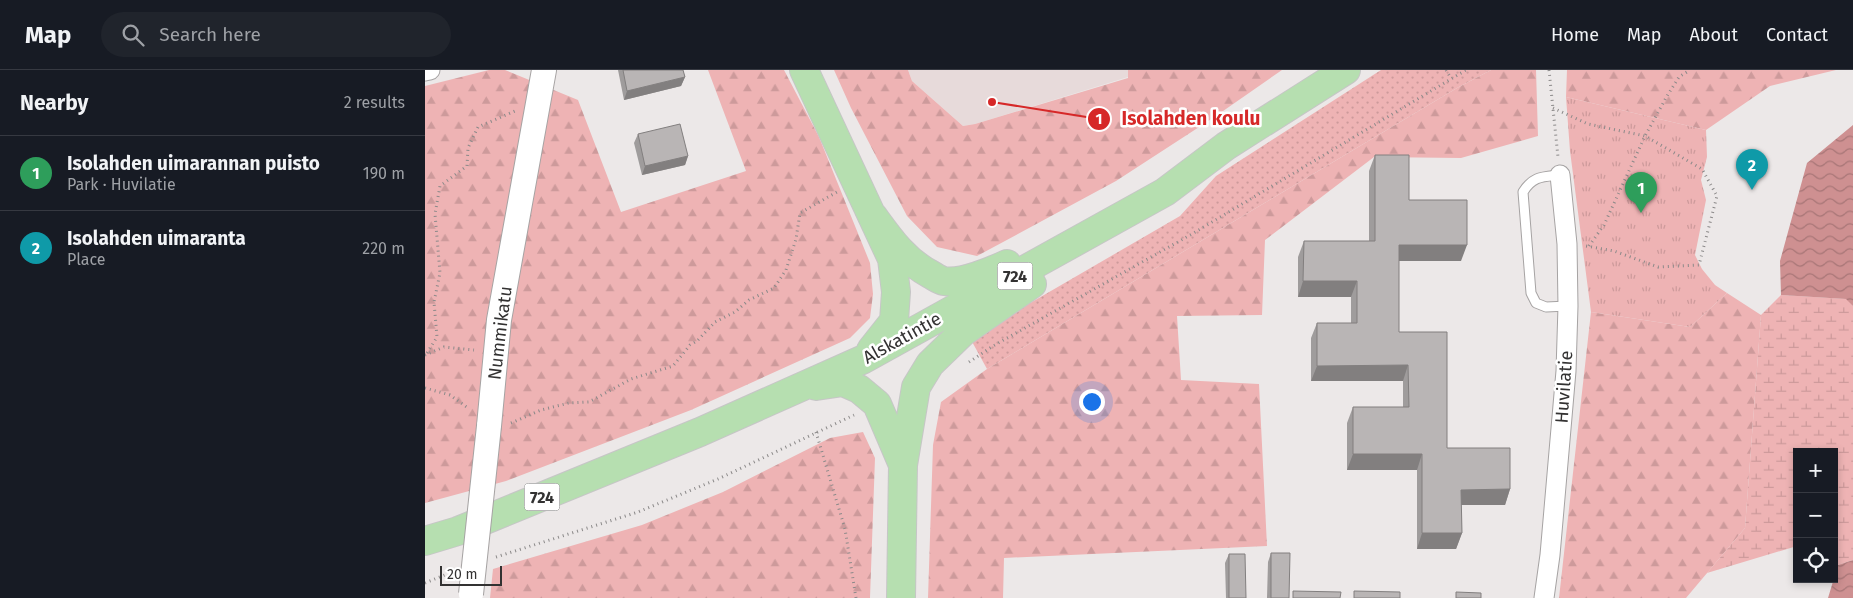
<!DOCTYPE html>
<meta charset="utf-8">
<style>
:root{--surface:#171b24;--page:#20242c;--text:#f1f3f6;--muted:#9ea1a6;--line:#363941;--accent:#0f766e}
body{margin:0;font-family:"Fira Sans",sans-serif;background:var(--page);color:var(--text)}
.controls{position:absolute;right:15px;bottom:15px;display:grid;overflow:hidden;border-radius:0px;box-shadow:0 2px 8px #0003}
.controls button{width:45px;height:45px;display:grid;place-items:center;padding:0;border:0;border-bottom:1px solid var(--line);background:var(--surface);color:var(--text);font:25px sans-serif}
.scale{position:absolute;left:15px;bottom:12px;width:62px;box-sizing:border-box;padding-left:5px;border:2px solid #333232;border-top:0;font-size:14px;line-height:18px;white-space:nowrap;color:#333232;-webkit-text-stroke:4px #fff;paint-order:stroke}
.you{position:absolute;left:666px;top:331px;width:18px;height:18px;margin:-12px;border:4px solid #fff;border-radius:50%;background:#1a73e8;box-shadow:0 0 0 8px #1a73e833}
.badge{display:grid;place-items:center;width:32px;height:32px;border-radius:50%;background:var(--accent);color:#fff;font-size:16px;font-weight:700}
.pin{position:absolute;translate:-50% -41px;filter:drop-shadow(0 1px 2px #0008)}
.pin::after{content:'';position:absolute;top:26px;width:18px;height:15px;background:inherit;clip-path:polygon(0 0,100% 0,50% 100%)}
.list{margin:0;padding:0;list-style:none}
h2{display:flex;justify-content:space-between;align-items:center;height:65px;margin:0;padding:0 20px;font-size:21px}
h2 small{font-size:16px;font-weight:400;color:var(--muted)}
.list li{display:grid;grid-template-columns:32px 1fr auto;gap:15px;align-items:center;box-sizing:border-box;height:75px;padding:0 20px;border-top:1px solid var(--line)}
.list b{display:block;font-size:19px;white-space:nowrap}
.list p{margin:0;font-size:16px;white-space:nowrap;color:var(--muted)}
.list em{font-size:16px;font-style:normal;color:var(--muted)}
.icon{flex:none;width:28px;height:28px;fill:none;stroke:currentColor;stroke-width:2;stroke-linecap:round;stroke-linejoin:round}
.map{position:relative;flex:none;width:1428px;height:528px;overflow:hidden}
header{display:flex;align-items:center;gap:30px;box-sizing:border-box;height:70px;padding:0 25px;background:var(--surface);border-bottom:1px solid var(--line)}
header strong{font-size:24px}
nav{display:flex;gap:28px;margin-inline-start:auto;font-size:18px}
.search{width:350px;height:45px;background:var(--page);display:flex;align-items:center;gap:12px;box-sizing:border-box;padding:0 18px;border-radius:28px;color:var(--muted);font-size:19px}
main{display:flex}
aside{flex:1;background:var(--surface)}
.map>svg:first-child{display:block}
</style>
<header>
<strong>Map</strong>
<div class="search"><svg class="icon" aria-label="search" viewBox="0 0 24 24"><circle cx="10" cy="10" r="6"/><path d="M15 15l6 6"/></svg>Search here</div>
<nav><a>Home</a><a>Map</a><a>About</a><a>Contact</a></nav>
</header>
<main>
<aside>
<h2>Nearby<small>2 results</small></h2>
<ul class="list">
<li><span class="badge" style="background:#2e9e5b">1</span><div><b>Isolahden uimarannan puisto</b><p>Park · Huvilatie</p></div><em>190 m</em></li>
<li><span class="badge" style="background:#0f9aa8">2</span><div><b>Isolahden uimaranta</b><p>Place</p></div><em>220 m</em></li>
</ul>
</aside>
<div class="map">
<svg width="1428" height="528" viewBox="0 0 1428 528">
<defs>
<pattern id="grass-dots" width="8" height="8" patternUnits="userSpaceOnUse" patternTransform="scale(1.25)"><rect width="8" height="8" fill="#eeb3b4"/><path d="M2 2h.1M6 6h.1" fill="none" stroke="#cd9a9b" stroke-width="1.8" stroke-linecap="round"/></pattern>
<pattern id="forest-firs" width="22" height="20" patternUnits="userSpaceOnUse" patternTransform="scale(1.25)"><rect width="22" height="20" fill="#eeb3b4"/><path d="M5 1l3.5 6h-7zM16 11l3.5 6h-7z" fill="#cd9a9b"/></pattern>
<pattern id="wetland-marsh" width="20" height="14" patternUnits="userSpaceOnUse" patternTransform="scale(1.25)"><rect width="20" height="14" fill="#eeb3b4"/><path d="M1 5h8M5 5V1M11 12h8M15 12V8" fill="none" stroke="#cd9a9b"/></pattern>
<pattern id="park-tufts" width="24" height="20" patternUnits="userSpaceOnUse" patternTransform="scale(1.25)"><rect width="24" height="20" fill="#eeb3b4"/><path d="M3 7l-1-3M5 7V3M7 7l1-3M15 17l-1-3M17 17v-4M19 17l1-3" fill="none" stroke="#cd9a9b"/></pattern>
<pattern id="water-waves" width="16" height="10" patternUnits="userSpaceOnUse" patternTransform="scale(1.25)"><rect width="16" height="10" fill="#ce9091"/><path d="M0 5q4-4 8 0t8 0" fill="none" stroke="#a87677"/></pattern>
</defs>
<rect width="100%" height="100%" fill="#ece8e8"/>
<!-- built -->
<path fill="#e7dada" d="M483 0H703V7L550 54 538 56 487 11Z"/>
<!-- grass -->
<path fill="url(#grass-dots)" d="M956 0H1066L1032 18 562 299 545 268 755 146 791 106Z"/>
<!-- forest -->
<path fill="url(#forest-firs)" d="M64 0H80L153 30 196 142 321 101 283 0H359L394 67 445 193 448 224 445 248 425 268 266 340 81 411 0 433V16Z
M409 0H483L487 11 538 56 550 54 703 8V0H857L788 48 691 111 552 186 512 177 482 146 426 38Z
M1066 0H1111L1113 66 1036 88 949 87 840 170 837 245 752 246 756 310 834 314 842 476 579 488 578 528H503L508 375 516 332 562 299 1032 18Z
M1142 0H1411L1345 16 1281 60 1141 27Z
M1302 223 1336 245 1320 458 1261 528H1134L1166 242 1265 257Z
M438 362 450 388 445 528H65L68 499 217 455 298 422 405 368Z"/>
<!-- wetland -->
<path fill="url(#wetland-marsh)" d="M1356 225 1422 229 1428 236V490L1413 495 1409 493V382H1372V476L1282 503 1320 458 1336 245Z"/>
<!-- park -->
<path fill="url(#park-tufts)" d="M1141 27 1281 60 1282 87 1276 110 1281 130 1270 185 1277 199 1290 215 1302 223 1265 257 1166 242 1145 81Z"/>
<!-- water -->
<path fill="url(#water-waves)" d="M1428 55V236L1421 229 1356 225 1355 191 1382 93Z
M1428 490V528H1403L1413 495Z"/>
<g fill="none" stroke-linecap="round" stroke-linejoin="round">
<!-- service casing -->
<g stroke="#a6a3a3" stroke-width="11">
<path id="service" d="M1135 105C1117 107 1108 106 1098 122L1106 223 1111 233 1121 237 1143 236"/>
</g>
<!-- minor casing -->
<g stroke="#a6a3a3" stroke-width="21">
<path id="minor" d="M0 1 5 0
M1119 528 1125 485 1141 301 1143 236 1142 174 1135 105"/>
</g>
<!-- tertiary casing -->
<g stroke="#a6a3a3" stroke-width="26">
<path id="tertiary" d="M64 356 74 250 119 0"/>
</g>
<!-- primary casing -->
<g stroke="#c6c6c6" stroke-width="30">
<path id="primary" d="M379 0 467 189 471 222 469 251 446 280
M448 146C464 168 479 190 505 204 509 206 514 210 519 211 536 214 567 201 582 194
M391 316 418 312 434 319 452 334 478 395
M0 471 33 461 275 362 439 289 740 122 801 76 921 0
M476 528 478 395 491 317 505 294 538 262 607 214"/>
</g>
<!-- path -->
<path stroke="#8b8989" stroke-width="3" stroke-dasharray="1 4" stroke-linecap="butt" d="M1021 0 1026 8
M1124 0 1133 87
M1128 38 1163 54 1220 66 1277 99 1292 126 1274 195 1233 197 1189 181 1161 176
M1164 176 1179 155 1220 66 1242 26 1254 7 1265 0
M2 283 12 267 9 232 15 203 10 144 15 116 42 96 43 78 53 57 90 41
M0 285 19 277 49 280
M544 292 568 276 767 164 1041 0
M0 318 25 325 43 338
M86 353 116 340 144 333 164 332 206 309 248 296 265 275 272 271 290 252 310 242 324 230 349 218 361 200 371 169 375 143 412 122
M391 362 420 459 431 528
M71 487 213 442 293 409 429 345
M0 513 27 502"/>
<!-- service -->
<use href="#service" stroke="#fff" stroke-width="9"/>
<!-- minor -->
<use href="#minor" stroke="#fff" stroke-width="19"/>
<!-- tertiary -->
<use href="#tertiary" stroke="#fff" stroke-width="24"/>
<!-- primary -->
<use href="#primary" stroke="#b6dfb0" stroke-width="28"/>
<!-- tertiary-bridge casing -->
<g stroke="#a6a3a3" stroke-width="26" stroke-linecap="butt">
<path id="tertiary-bridge" d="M46 524 64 356"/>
</g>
<!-- tertiary-bridge -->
<use href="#tertiary-bridge" stroke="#fff" stroke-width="24"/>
</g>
<!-- wall -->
<path fill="#9f9c9c" d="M193 0H258L260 7 256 16 199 30Z
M213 64 263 86 260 95 217 105 209 73Z
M950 85 984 130 1036 191H974V262L1022 378 1085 419 1080 435H1036L1037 463 1031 479H992V400H922V353L928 337H978V311H886V268L892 253H926V227H873V187L879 171H944V101Z
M846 483 864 528H842L843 492Z
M804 484 821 528H801L800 493Z"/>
<!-- shaded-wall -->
<path fill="#827f7f" d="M260 7 256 16 199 30 202 21Z
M263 86 260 95 217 105 220 96Z
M974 175H1042L1036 191H968Z
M878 211H932L926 227H873Z
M983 295 978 311H886L892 296Z
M928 384H997L992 400H922Z
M1085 419 1080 435H1031L1036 420Z
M997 463H1037L1031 479H992Z"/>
<!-- building -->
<path fill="#b9b5b5" stroke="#827f7f" d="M198 0H258L260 7 202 21Z
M255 54 263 86 220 96 213 64Z
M950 85H984V130H1042V175H974V262H1022V378H1085V419L1036 420 1037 463H997V384H928V337H984L983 295 892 296V253H932V211H878L879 171H950Z
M846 483H865L864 528H846Z
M804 484H820L821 528H804Z
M868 521 916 522 915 528H868Z
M929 521 975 522V528H929Z
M1031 522 1056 523V528H1031Z"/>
<g text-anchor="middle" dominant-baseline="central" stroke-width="5" stroke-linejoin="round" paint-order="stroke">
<!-- shield labels -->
<g fill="#fff" stroke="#707070" stroke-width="1">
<rect x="572.5" y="192.5" width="35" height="27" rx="4"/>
<rect x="99.5" y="413.5" width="35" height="27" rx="4"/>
</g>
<g font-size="16" font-weight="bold" fill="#333232">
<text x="590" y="206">724</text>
<text x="117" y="427">724</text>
</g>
<!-- street labels -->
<g font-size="18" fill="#333232" stroke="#fff">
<text transform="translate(75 263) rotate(-83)">Nummikatu</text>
<text transform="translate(477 268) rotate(-29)">Alskatintie</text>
<text transform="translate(1139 317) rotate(-86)">Huvilatie</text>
</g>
</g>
<!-- callouts -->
<path fill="none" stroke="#d62828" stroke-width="2" d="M567 32L674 49"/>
<g fill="#d62828" stroke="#fff" stroke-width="2">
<circle cx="567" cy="32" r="5"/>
<circle cx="674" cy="49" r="12"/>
</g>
<g font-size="15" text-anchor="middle" font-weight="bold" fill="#fff">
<text x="674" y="54">1</text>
</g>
<g font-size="19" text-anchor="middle" font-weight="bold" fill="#d62828" stroke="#fff" stroke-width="5" stroke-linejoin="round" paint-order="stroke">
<text x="766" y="55">Isolahden koulu</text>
</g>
</svg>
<div class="controls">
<button>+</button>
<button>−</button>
<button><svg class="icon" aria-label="locate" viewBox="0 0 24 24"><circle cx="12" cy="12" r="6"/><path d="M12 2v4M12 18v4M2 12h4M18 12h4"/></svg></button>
</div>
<div class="scale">20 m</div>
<div class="you"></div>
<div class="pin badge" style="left:1216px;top:143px;background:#2e9e5b">1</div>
<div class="pin badge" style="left:1327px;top:120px;background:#0f9aa8">2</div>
</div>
</main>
